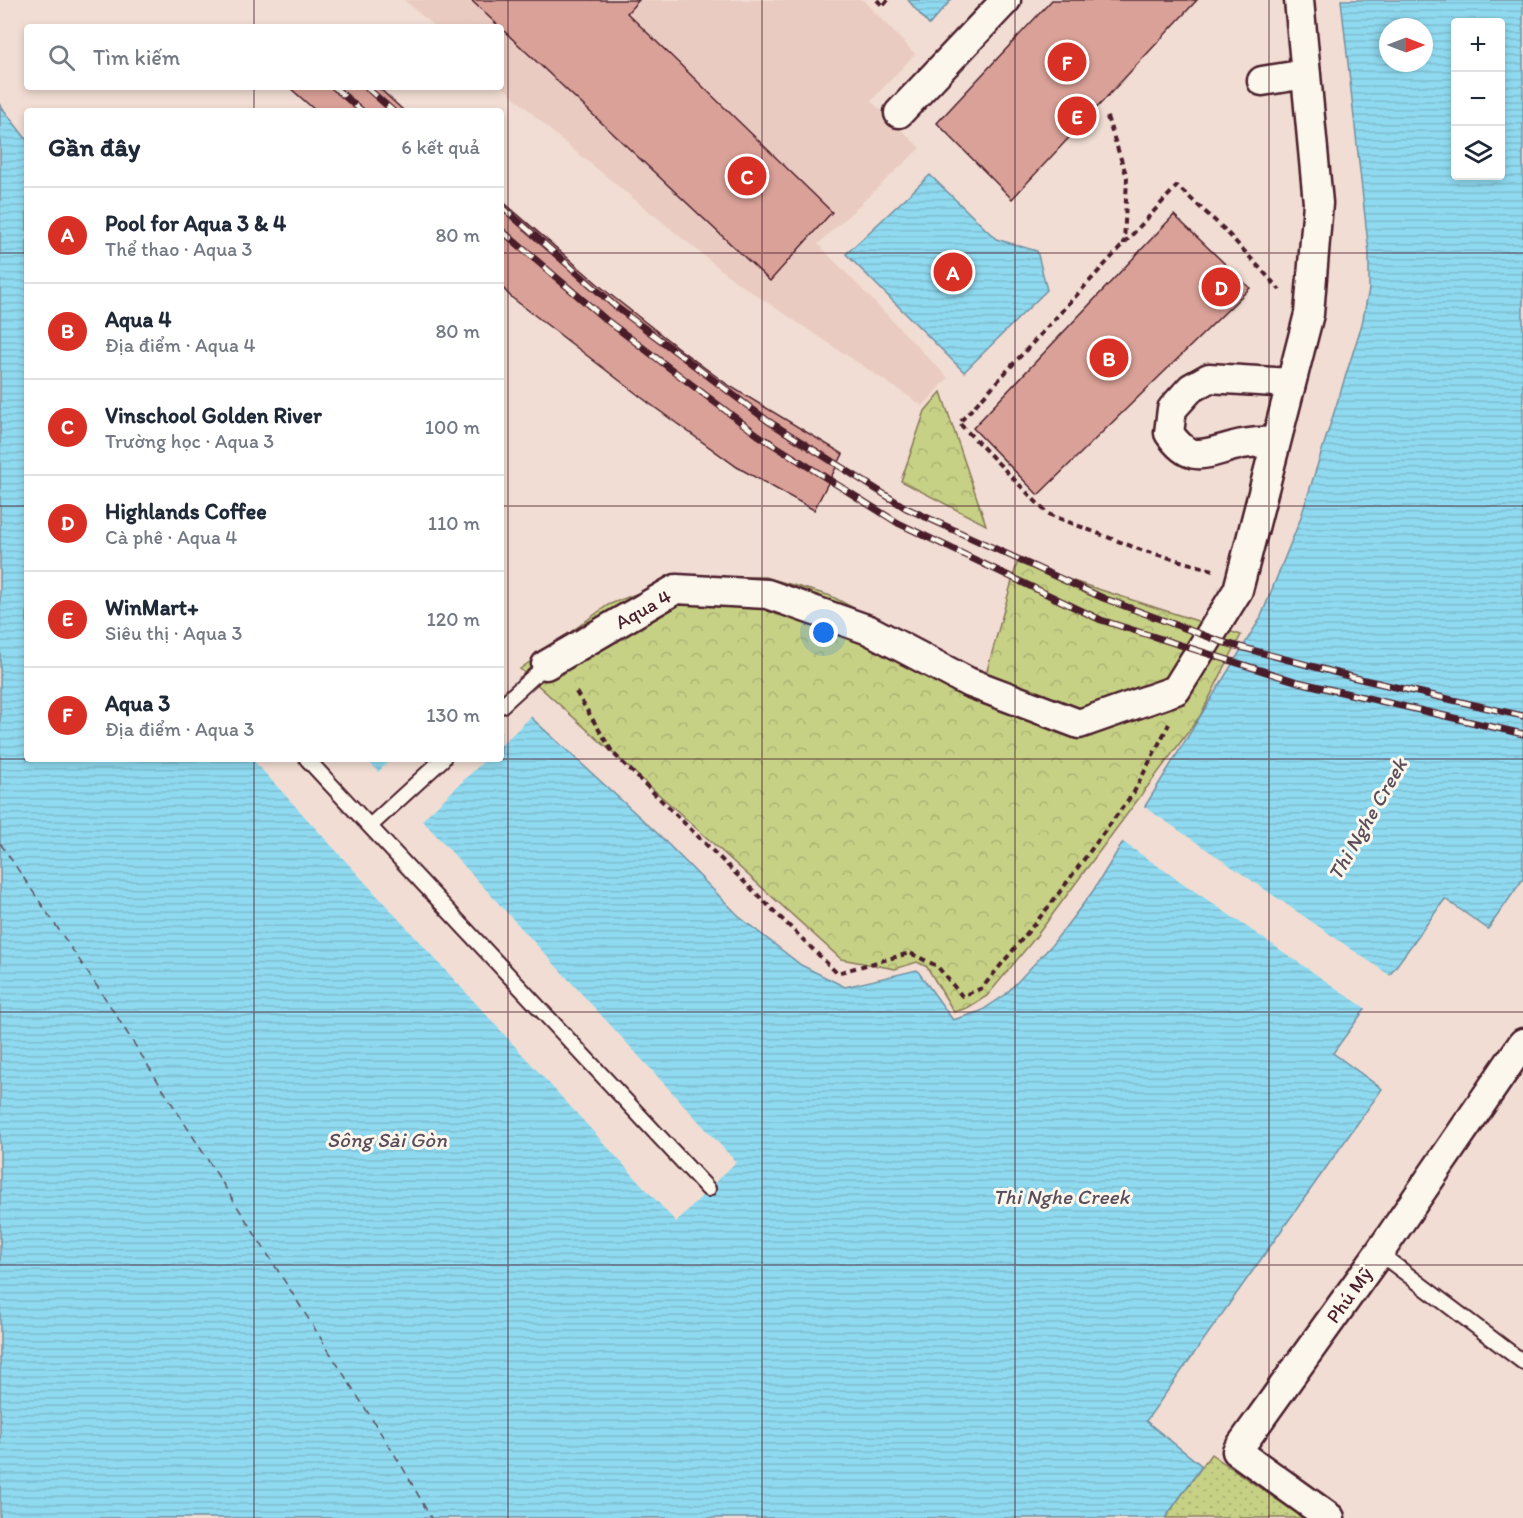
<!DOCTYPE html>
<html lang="vi">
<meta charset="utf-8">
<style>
:root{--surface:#fff;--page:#f6f6f7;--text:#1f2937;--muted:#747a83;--line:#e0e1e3;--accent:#d93025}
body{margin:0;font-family:Itim,sans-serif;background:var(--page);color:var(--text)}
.controls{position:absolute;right:18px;top:18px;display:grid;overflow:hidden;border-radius:6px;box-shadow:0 3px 9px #0003}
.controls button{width:54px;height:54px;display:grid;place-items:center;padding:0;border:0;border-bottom:2px solid var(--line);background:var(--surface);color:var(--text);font:30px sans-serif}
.compass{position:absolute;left:1379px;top:18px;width:54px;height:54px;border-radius:50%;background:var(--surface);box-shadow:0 3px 9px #0003;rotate:90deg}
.you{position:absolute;left:824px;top:633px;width:21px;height:21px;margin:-15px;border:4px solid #fff;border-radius:50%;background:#1a73e8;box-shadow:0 0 0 9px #1a73e833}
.badge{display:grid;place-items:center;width:39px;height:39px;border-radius:50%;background:var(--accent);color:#fff;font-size:20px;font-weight:700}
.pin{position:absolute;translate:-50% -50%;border:3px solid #fff;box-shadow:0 2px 6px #0006}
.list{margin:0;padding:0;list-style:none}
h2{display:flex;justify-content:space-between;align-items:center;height:78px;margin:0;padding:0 24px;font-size:26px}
h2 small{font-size:20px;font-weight:400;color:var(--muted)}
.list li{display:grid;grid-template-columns:39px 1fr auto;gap:18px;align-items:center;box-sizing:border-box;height:96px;padding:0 24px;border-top:2px solid var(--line)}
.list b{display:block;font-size:22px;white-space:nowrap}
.list p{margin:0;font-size:20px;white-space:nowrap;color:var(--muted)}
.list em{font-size:20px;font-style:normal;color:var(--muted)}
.icon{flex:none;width:33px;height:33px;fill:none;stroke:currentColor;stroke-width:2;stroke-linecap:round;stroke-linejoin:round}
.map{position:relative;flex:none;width:1523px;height:1518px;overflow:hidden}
.search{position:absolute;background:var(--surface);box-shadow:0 3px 9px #0003;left:24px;top:24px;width:480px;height:66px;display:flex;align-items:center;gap:15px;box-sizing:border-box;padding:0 21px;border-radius:6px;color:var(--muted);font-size:22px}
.panel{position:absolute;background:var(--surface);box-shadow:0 3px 9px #0003;left:24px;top:108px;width:480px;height:654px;border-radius:6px}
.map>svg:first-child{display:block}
</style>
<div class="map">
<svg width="1523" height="1518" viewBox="0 0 1523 1518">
<defs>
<pattern id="grass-dots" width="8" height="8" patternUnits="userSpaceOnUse" patternTransform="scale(1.5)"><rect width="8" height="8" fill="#c6d185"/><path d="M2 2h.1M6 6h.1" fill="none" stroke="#acb373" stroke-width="1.8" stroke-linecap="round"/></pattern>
<pattern id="park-crowns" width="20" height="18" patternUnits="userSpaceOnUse" patternTransform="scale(1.5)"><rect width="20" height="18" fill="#c6d185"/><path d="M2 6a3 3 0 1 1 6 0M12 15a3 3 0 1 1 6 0" fill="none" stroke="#acb373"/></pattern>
<pattern id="water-rules" width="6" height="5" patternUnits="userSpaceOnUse" patternTransform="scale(1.5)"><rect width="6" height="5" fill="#8fdaf0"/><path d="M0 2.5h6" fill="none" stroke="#7dbbce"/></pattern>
</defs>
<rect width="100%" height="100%" fill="#f1ddd3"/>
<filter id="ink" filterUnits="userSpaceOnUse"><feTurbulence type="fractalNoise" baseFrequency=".0167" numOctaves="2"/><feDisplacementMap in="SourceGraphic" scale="12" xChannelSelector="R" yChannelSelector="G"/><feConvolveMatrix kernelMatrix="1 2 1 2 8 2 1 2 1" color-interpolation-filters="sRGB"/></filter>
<g filter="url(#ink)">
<!-- built -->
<path fill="#eacbc1" d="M404 0H863L915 54 871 101 920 148 818 244 948 378 923 406 735 281 559 138 501 85V27H435Z"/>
<!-- grass -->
<path fill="url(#grass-dots)" stroke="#887858" stroke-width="1.5" d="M1211 1454 1303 1518H1165Z"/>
<!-- park -->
<path fill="url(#park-crowns)" stroke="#887858" stroke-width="1.5" d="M941 392 986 525 901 481 925 411Z
M1017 563 1241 635 1200 716 1035 938 987 996 967 1008 954 1012 927 967 917 962 895 969 841 959 520 669 608 605 633 595 667 584 721 577H765L831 596 985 678Z"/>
<!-- water -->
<path fill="url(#water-rules)" stroke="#738fa1" stroke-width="1.5" fill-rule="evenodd" d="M908 0H951L929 25Z
M1341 0H1523V879L1488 929 1445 899 1333 1053 1382 1089 1146 1421 1202 1466 1165 1518H0V105L27 140V759H501V690L656 832 742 919 801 965 845 987 917 970 953 1020 981 1011 1005 995 1051 946 1093 891 1260 619 1300 520 1362 324 1369 289V253ZM1456 22H1500V176H1456ZM1388 27H1424V63H1388Z
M930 175 996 239 1037 251 1047 290 964 372 846 254Z"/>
<!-- pier -->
<path fill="#f1ddd3" d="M501 687 533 715 501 745Z
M252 759H367L378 772 391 759H486L422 820 736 1162 676 1222Z
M1142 805 1392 977 1368 1010 1120 840Z"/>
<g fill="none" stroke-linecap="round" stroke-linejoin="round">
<!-- ferry -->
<path stroke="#5b4e5c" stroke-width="1.5" stroke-dasharray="8 6" stroke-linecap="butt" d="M0 843 107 1001 403 1468 431 1518"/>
</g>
<!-- building -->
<path fill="#daa198" stroke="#4a1f2b" stroke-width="1.5" d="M471 0H639L627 13 832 212 770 281Z
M1052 0H1197L1012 199 937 123Z
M289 87H378L404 111H316Z
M501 200 607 292 682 351 728 385 843 454 814 510 737 467 650 404 511 297 501 286Z
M1174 215 1250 288 1038 495 973 428Z"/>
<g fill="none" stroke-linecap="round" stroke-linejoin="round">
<!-- lane casing -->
<g stroke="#4a1f2b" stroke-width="18">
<path id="lane" d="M501 706 546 665
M307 759 708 1189
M370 826 443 759
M1379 1253 1523 1362"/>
</g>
<!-- street casing -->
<g stroke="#4a1f2b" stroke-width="33">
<path id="street" d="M1262 81 1306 74
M899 113 1006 0
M1276 441C1262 442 1247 442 1234 446 1203 454 1190 464 1169 433L1172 409 1191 388 1209 378 1291 383
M546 665 676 589 767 594 869 630 968 682 1079 724 1176 690 1238 590 1309 314 1318 203 1299 0
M1330 1518 1237 1451 1379 1253 1523 1043"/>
</g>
<!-- path -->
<path stroke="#4a1f2b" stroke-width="4" stroke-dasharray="6 4.5" stroke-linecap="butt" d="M877 0 883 6 888 0
M1107 117 1127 177 1124 244
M1213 570 1141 550 1048 514 959 423 1177 186 1224 229 1280 290
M576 692 613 753 837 973 910 953 937 966 962 996 982 988 1050 905 1134 792 1169 724"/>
<!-- lane -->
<use href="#lane" stroke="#fbf7ec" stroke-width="14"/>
<!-- street -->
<use href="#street" stroke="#fbf7ec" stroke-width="28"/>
<!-- rail casing -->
<g stroke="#4a1f2b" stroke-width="7">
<path id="rail" d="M334 87 362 111
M366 87 393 111
M501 206 615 306 768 421 906 508 1103 598 1222 642 1356 678 1523 716
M501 230 605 319 758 435 898 523 1101 620 1298 682 1523 734"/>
</g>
<!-- rail -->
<use href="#rail" stroke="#fbf7ec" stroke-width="4.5" stroke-dasharray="14" stroke-linecap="butt"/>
</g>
</g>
<!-- grid -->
<path fill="none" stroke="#4a1f2b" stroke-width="1.5" stroke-opacity="0.55" d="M254 0V27M508 0V1518M762 0V1518M1015 0V1518M1269 0V1518M254 87V111M0 253H27M501 253H1523M0 506H27M501 506H1523M0 759H27M27 759H501M254 759V1518M501 759H1523M0 1012H1523M0 1265H1523"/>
<g text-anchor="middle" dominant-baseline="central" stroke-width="6" stroke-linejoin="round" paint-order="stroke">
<!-- street labels -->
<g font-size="20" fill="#4a1f2b" stroke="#fbf7ec">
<text transform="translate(643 609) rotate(-29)">Aqua 4</text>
<text transform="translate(1349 1295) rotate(-54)">Phú Mỹ</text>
</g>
<!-- water labels -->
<g font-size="21" font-style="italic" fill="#5b4e5c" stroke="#fbf7ec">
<text transform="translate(1367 819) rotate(-60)">Thi Nghe Creek</text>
<text x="387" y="1139">Sông Sài Gòn</text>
<text x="1061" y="1196">Thi Nghe Creek</text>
</g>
</g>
</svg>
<div class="controls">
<button>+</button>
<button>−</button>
<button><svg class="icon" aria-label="layers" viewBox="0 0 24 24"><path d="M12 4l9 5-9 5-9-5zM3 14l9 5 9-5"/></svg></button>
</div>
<svg class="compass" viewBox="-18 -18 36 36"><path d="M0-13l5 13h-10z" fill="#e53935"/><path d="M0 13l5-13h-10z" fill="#747a83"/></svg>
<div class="you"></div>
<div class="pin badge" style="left:953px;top:272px">A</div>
<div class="pin badge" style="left:1109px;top:358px">B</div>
<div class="pin badge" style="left:747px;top:176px">C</div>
<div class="pin badge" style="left:1221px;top:287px">D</div>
<div class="pin badge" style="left:1077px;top:116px">E</div>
<div class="pin badge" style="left:1067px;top:62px">F</div>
<div class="search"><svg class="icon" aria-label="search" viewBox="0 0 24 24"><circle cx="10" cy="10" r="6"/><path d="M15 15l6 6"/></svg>Tìm kiếm</div>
<section class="panel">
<h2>Gần đây<small>6 kết quả</small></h2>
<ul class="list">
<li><span class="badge">A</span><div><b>Pool for Aqua 3 &amp; 4</b><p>Thể thao · Aqua 3</p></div><em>80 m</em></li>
<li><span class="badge">B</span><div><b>Aqua 4</b><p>Địa điểm · Aqua 4</p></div><em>80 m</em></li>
<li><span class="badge">C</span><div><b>Vinschool Golden River</b><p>Trường học · Aqua 3</p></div><em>100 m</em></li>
<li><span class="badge">D</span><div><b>Highlands Coffee</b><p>Cà phê · Aqua 4</p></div><em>110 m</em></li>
<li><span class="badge">E</span><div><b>WinMart+</b><p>Siêu thị · Aqua 3</p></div><em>120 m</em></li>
<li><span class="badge">F</span><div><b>Aqua 3</b><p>Địa điểm · Aqua 3</p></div><em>130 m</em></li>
</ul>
</section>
</div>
